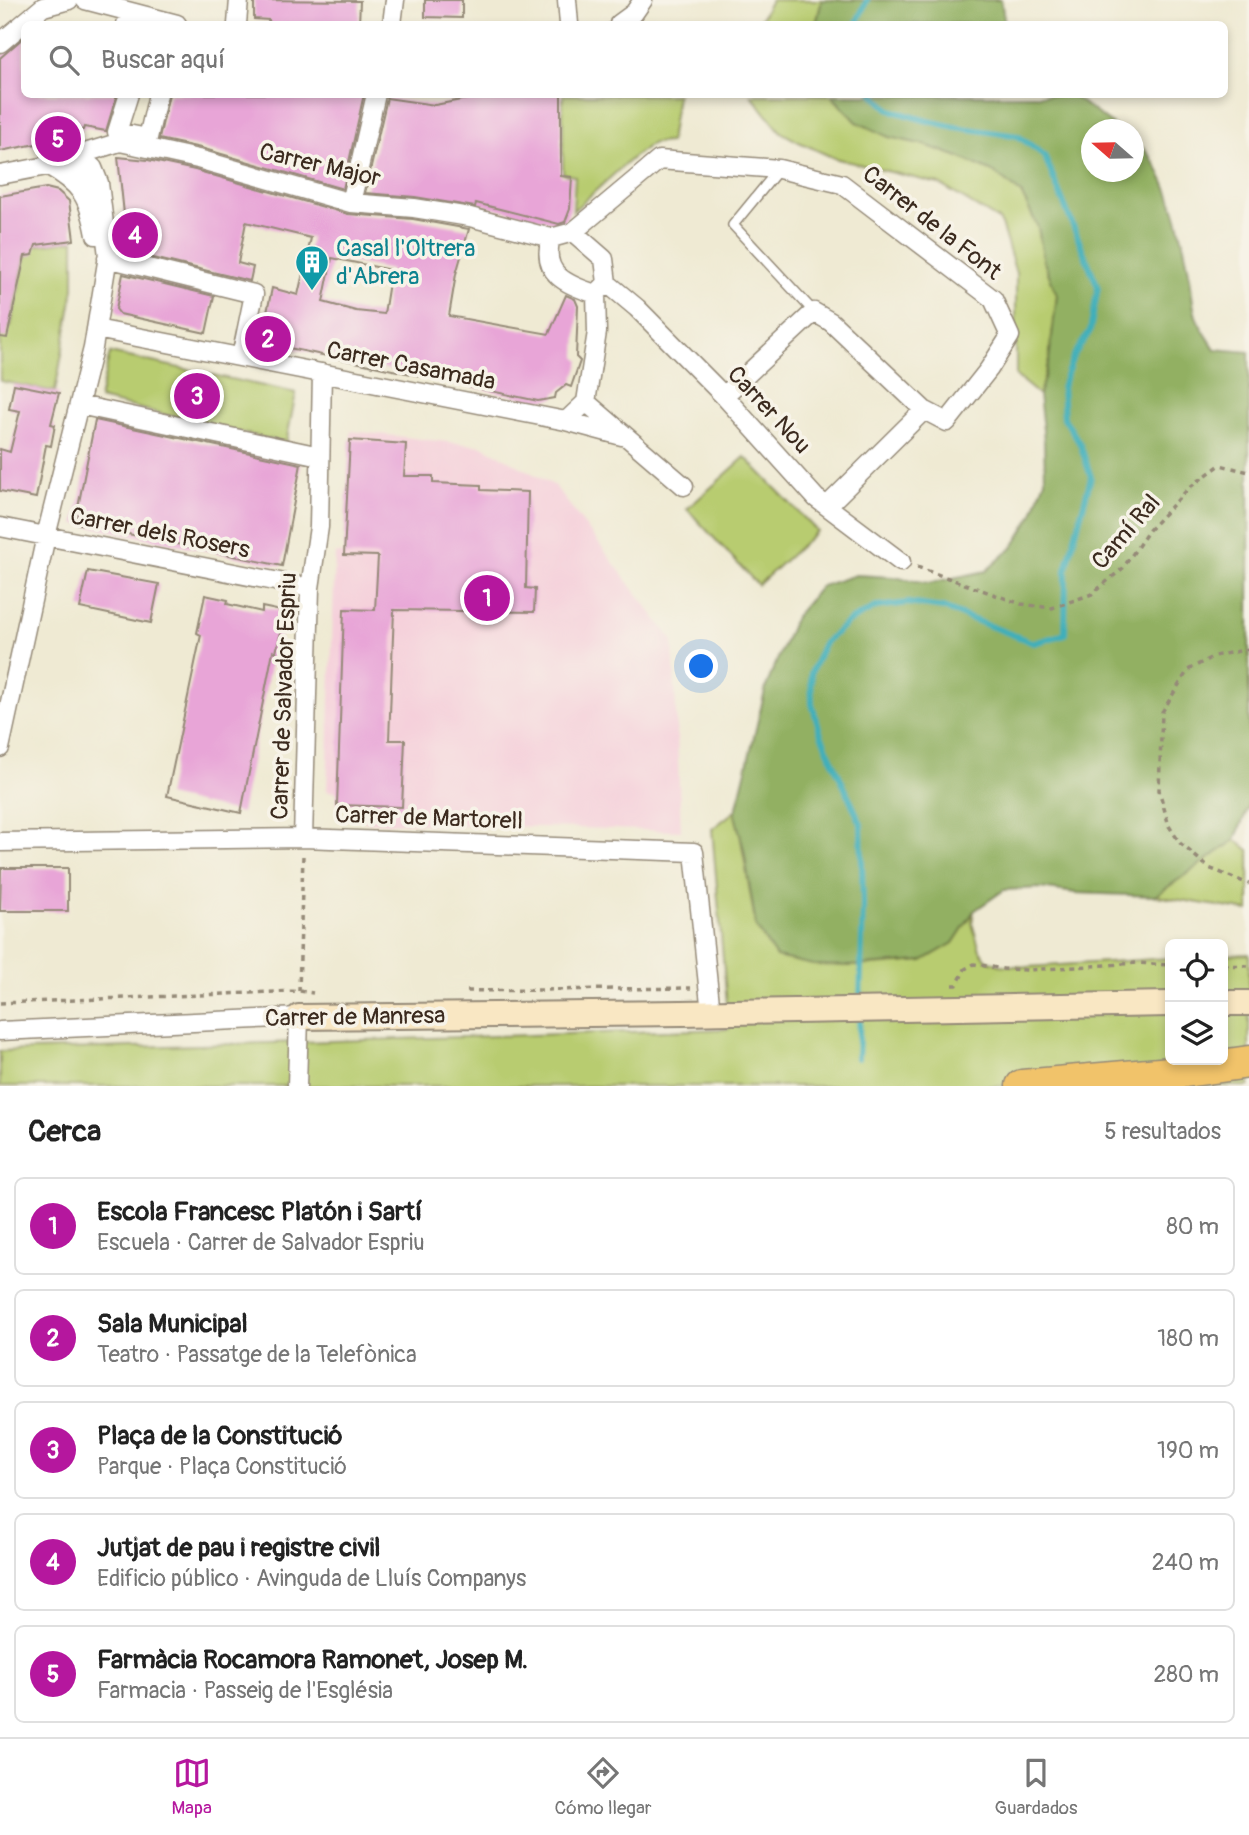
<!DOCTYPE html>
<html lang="es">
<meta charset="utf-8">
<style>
:root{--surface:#fff;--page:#f6f6f6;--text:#222;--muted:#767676;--line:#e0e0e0;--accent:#b5179e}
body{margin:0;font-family:Pangolin,sans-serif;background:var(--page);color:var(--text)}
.controls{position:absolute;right:21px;bottom:21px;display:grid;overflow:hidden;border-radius:10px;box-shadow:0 4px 10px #0003}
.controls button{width:63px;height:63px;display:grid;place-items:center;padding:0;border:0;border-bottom:2px solid var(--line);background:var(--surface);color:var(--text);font:35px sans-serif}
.compass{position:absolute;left:1081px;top:119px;width:63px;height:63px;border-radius:50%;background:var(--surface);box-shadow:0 4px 10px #0003;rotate:290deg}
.you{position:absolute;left:702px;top:667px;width:24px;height:24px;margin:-18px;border:5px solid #fff;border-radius:50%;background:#1a73e8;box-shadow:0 0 0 10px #1a73e833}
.badge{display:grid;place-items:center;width:46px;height:46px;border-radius:50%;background:var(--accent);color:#fff;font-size:23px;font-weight:700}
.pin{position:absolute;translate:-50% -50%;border:4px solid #fff;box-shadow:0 2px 7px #0006}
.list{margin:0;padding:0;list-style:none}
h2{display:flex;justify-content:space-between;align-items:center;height:91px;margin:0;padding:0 28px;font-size:30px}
h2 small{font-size:23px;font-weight:400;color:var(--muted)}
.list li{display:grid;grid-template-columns:46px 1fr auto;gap:21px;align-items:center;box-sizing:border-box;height:98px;margin:0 14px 14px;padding:0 14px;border:2px solid var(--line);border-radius:10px}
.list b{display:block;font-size:26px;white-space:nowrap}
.list p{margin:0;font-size:23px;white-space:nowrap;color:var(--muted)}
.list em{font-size:23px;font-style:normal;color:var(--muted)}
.icon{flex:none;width:38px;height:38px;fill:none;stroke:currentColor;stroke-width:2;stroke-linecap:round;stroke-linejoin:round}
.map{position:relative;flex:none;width:1249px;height:1086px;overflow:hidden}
.search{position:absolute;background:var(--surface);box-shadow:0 4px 10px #0003;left:21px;right:21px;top:21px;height:77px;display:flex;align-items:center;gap:18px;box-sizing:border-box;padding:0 24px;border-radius:10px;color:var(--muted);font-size:26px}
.sheet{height:651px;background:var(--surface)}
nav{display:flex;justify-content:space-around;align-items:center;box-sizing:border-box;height:98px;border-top:2px solid var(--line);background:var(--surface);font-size:19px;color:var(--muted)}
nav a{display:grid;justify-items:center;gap:4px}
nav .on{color:var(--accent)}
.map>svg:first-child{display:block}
</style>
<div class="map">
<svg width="1249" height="1086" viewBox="0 0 1249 1086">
<rect width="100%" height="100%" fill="#f7f3e8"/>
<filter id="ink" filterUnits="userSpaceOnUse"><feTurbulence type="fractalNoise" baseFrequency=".0143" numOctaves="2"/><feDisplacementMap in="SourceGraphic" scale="14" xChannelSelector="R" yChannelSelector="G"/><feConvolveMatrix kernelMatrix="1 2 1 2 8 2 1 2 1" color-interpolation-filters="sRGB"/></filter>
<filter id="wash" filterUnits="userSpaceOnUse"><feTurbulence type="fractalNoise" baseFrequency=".00686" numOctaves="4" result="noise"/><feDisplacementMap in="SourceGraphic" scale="28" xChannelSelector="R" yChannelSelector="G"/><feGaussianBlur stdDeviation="1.57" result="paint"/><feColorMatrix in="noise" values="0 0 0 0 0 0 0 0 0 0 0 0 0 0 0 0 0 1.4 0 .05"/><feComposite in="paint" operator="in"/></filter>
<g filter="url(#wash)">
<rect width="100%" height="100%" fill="#efead3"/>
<!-- built -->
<path fill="#f5cfda" d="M351 431 483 446 555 486 673 641 681 831 364 822 365 806 337 805 338 792 327 791 335 553 344 554Z"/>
<!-- green -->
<path fill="#b8cc70" stroke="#7a7b47" stroke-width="2" d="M771 0H822L816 24H758Z
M563 95H677L670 142 653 143 632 158 573 211 575 176 563 174Z
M751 95H831L857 122 889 137 925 145 959 157 993 172 1021 192 1038 227 1044 262 1057 295 1049 360 1039 395 1016 376V273L1000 221 939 184 834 158 799 142 781 132Z
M74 240V288L55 392 0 381V333L6 331 11 326 25 256 33 254V246Z
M110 353 296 393 286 443 99 399Z
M745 457 817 531 758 585 687 509Z
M736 810 756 927 850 966 886 964 922 961 953 943 974 911 972 923 980 950 987 960 1000 965 1028 967 1170 958V1060H1223V955L1249 954V1086H0V1051L729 1029 712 829Z
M1235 840 1249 850V911L1155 896Z"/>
<!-- forest -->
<path fill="#92b062" stroke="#666d40" stroke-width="2" d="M822 0H1001L1005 24H816Z
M831 95H1071L1119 129 1092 130V172H1134V140C1169 166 1183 237 1190 278 1192 290 1192 304 1196 316 1200 327 1209 339 1215 349L1249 352V805L1235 840 1155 896 1076 893 1040 888 1004 890 974 911 953 943 922 961 850 966 813 965 776 957 756 927 744 850 735 815 766 687 795 617 821 586 856 575 893 577 929 583 986 571 1013 547 1032 516 1045 480 1044 439 1039 395 1049 360 1057 295 1044 262 1038 227 1021 193 993 172 959 157 925 145 889 137 857 122Z"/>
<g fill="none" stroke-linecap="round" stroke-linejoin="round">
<!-- stream -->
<path stroke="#3fafba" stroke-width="6" d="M856 24 867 0
M860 1003 863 905 861 824 821 735 812 704 811 673 824 643 848 622 876 607 908 603 943 608 1034 643 1065 634 1066 570 1091 477 1080 444 1064 418 1062 387 1073 357 1090 331 1098 287 1044 155 1018 136 955 127 924 120 890 110 873 94
M858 1058 860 1014"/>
</g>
<g id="blocks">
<!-- building -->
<path fill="#e8a5d7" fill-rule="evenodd" d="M254 0 360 1 359 24H270L269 20 254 19Z
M425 0H462V18L425 17Z
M24 37V94H117L106 131 84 127 83 130 71 129 67 138 0 151V58Z
M169 94H364L343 189 201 148 159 139Z
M493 94H561V176L572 177 570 209 565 222 559 224 476 203 475 207 415 197 365 193 387 98 435 105Z
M118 157 148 160 195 170 348 214 413 219 469 229 456 274 449 316 549 334 566 295 575 299 578 306 576 357 580 361 571 387 566 385 556 393 555 398 538 401 261 342 272 288 298 295 311 238 246 222 238 263 253 267 250 281 145 256 142 214H124ZM332 258 391 270 384 314 356 311 323 302Z
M46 188 58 191 69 201 74 240 36 245 33 255 25 256 7 338 0 337V196Z
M123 274 214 296 206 333 120 314 116 309Z
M14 384 59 393 51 424 55 425 51 446 46 445 36 498 0 491V449L10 452 20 411 9 409Z
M95 420 301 464 282 566 75 523Z
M350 440 406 444 404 476H433V483L481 485V490L528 492 526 588 535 589 534 612 394 610 389 740H405L402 807 337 805 344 609 375 610 378 556 344 555Z
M88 571 159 584 151 623 80 608Z
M205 595 228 600 227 604 262 612V607L286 612 276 652 273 651 241 813 167 796 201 635 197 633Z
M1 868H68V911H0Z"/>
</g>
</g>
<g filter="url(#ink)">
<use href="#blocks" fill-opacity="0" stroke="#958a78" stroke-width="2"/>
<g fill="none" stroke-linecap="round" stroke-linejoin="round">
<!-- lane casing -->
<g stroke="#958a78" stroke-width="12">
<path id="lane" d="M779 169 733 225 814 312"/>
</g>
<!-- street casing -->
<g stroke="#958a78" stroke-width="21">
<path id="street" d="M85 0 177 24
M567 0 569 24
M126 24H132
M237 24 239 0
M392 24 395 0
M619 24 634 13 643 0
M0 43 43 7 69 0
M129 94 117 132 148 138 158 94
M47 165C81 184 89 197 96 235
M0 175 83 159
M83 193 79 171 88 152 120 142 198 159 351 203 414 208 470 217 551 238
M351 203 376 94
M573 232 659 160 779 169 842 184 993 299 1010 336 989 369 947 422 924 410 831 322 814 312 724 396
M573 232 604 259 607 283 596 294C567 285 540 274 551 238Z
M107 258 254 294 241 357
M607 283 637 308 724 396 816 498 901 562
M96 329 566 421 586 402
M586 402 684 486
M586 402 597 332 596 294
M79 405 320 456
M566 421 622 436
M827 506 924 410
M0 527 310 588
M0 748 46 536 93 348 108 256 99 183 93 168 83 159
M303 838 310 588 319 527 322 373
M0 842 303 838 694 852 711 1013
M0 1031 299 1017 297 1086"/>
</g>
<!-- secondary casing -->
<g stroke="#958a78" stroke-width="28">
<path id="secondary" d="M1223 1003H1249
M299 1017 682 1013 1170 1004"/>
</g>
<!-- highway casing -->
<g stroke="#958a78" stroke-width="35">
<path id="highway" d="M1022 1086 1171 1073 1249 1062"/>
</g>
<!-- path -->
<path stroke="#958a78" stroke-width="3.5" stroke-dasharray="5 5" stroke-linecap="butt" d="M917 567 1021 604 1052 608 1092 594 1123 568 1149 530 1190 487 1220 465 1249 472
M1249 649 1214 656 1188 670 1162 712 1159 790 1169 826 1180 843 1209 868 1249 884
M1223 965 1249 966
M953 985H957L965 969 974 964 1003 969 1027 970 1138 963 1170 965
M299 991 303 855
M467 991 691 988
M0 1003 299 991 313 993"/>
<!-- lane -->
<use href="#lane" stroke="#fff" stroke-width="9"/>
<!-- street -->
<use href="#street" stroke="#fff" stroke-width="18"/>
<!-- secondary -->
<use href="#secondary" stroke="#f9e7c3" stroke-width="24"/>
<!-- highway -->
<use href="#highway" stroke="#f1c36a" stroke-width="32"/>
</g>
</g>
<!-- icons -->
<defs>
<g id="building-pin" transform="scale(1.75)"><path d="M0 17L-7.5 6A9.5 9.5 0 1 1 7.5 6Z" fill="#0f9aa8" stroke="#f7f3e8"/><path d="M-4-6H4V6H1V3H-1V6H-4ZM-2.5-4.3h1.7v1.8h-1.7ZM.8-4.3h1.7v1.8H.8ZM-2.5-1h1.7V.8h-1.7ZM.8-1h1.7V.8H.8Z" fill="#fff"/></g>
</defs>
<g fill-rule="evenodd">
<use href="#building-pin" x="312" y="262"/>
</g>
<g text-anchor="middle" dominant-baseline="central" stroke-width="7" stroke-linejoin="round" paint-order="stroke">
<!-- street labels -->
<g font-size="24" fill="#3b2a1e" stroke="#f7f3e8">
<text transform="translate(320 165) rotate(13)">Carrer Major</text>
<text transform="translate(932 223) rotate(38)">Carrer de la Font</text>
<text transform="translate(411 366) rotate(11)">Carrer Casamada</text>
<text transform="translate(769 410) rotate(47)">Carrer Nou</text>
<text transform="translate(1126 532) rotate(-49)">Camí Ral</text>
<text transform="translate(160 533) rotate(11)">Carrer dels Rosers</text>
<text transform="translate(284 696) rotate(-88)">Carrer de Salvador Espriu</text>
<text transform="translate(429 818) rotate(2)">Carrer de Martorell</text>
<text transform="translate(355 1017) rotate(-1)">Carrer de Manresa</text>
</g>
<!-- culture labels -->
<g font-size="24" fill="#0d838f" stroke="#f7f3e8" text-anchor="start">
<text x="336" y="248">Casal l'Oltrera<tspan x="336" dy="28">d'Abrera</tspan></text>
</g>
</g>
</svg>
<div class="controls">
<button><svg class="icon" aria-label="locate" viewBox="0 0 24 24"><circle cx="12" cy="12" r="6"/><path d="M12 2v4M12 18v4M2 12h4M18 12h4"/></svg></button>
<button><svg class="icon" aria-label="layers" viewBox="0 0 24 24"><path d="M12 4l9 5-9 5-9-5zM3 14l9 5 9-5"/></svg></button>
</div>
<svg class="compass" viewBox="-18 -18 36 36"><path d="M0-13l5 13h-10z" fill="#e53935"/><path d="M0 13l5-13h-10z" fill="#767676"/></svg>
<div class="you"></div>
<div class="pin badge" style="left:487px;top:598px">1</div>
<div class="pin badge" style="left:268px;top:339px">2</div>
<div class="pin badge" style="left:197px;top:396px">3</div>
<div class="pin badge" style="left:135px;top:235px">4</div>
<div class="pin badge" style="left:58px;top:139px">5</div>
<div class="search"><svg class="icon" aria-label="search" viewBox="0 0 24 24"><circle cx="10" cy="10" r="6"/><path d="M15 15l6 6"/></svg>Buscar aquí</div>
</div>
<section class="sheet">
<h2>Cerca<small>5 resultados</small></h2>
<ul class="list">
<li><span class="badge">1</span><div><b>Escola Francesc Platón i Sartí</b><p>Escuela · Carrer de Salvador Espriu</p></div><em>80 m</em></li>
<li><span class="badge">2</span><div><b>Sala Municipal</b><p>Teatro · Passatge de la Telefònica</p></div><em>180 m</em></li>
<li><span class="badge">3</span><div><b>Plaça de la Constitució</b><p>Parque · Plaça Constitució</p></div><em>190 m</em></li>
<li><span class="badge">4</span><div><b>Jutjat de pau i registre civil</b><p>Edificio público · Avinguda de Lluís Companys</p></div><em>240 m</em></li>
<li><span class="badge">5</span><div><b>Farmàcia Rocamora Ramonet, Josep M.</b><p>Farmacia · Passeig de l'Església</p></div><em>280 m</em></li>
</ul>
</section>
<nav>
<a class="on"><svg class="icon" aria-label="map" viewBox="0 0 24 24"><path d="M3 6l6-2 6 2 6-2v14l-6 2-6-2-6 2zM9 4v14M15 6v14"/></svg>Mapa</a>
<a><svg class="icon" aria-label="directions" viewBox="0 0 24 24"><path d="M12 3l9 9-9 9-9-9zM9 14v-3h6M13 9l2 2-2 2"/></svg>Cómo llegar</a>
<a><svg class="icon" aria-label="saved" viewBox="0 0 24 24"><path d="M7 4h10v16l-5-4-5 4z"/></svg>Guardados</a>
</nav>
